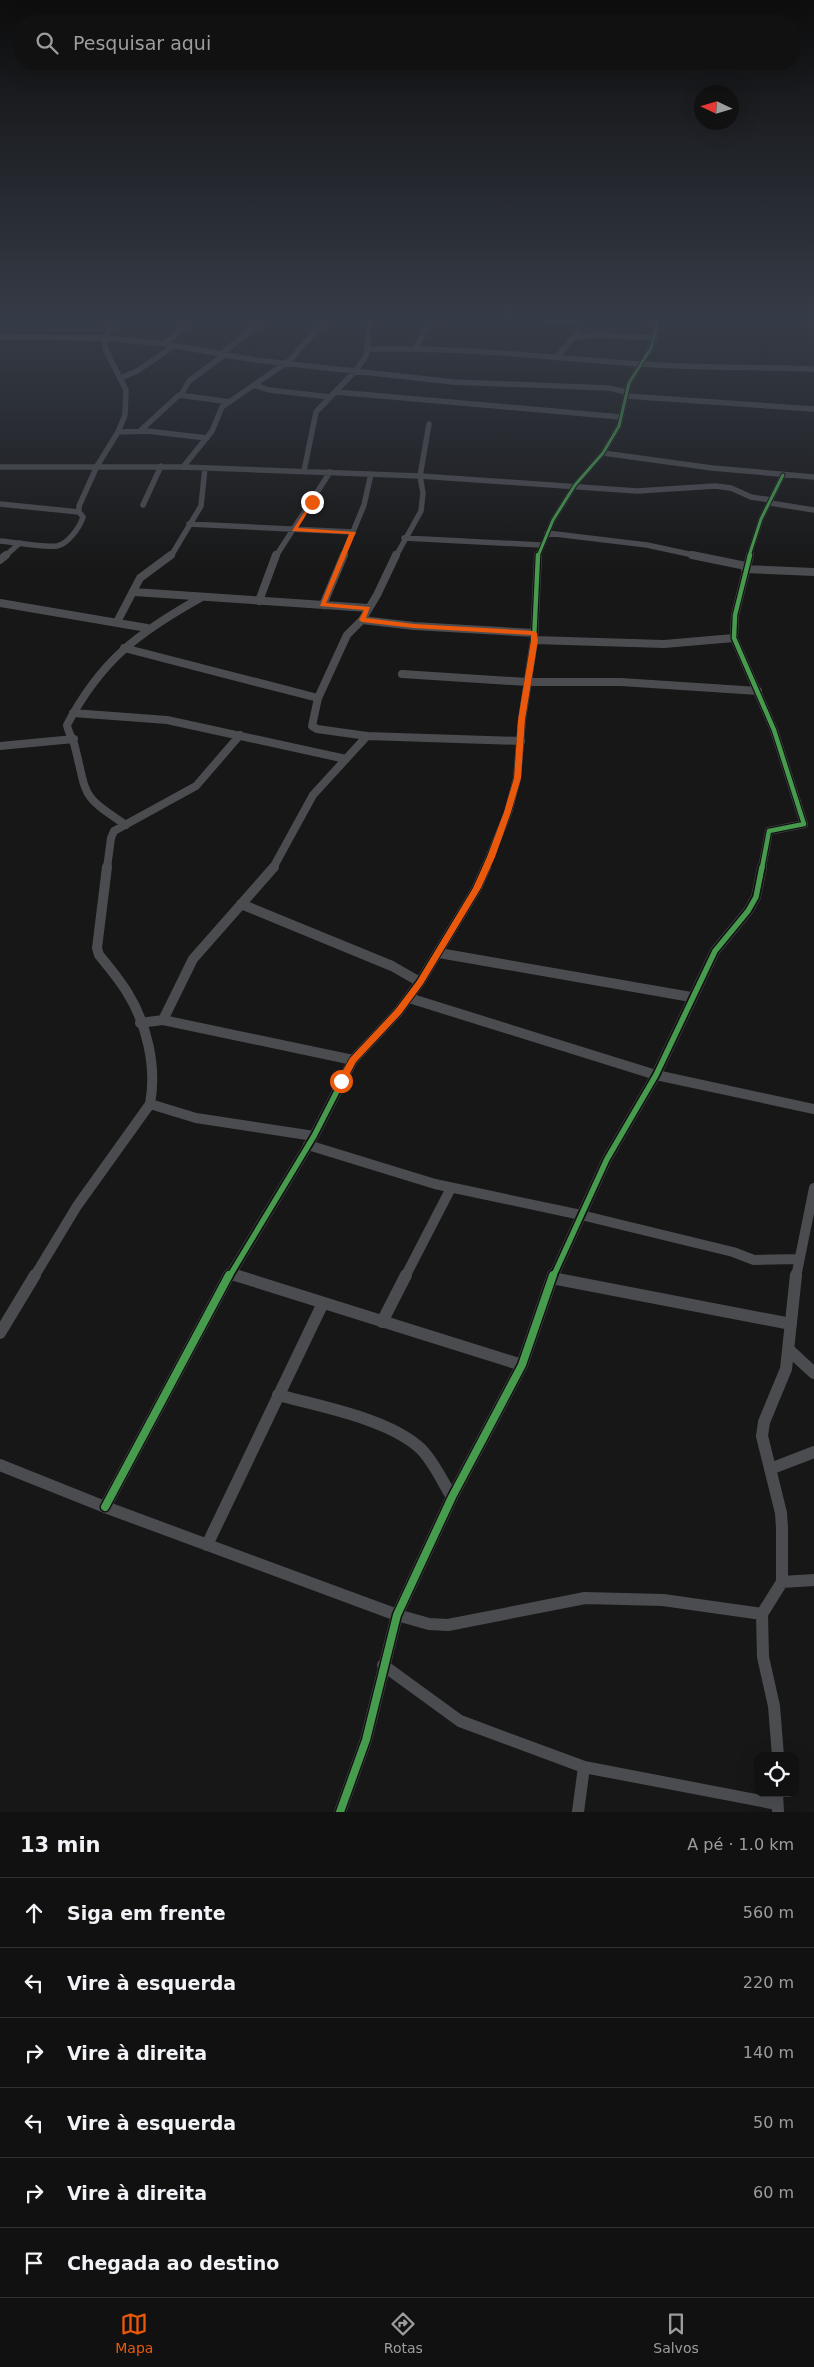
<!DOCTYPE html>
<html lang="pt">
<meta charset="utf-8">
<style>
:root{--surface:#111;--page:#1e1f1f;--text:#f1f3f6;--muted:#9c9d9f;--line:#303131;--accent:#ea580c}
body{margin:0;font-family:"DejaVu Sans",sans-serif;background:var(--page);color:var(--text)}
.controls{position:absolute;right:15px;bottom:15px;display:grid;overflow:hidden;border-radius:10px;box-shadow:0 5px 20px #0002}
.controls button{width:45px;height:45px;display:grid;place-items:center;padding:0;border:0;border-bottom:1px solid var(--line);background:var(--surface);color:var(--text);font:25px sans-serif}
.compass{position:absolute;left:694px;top:85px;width:45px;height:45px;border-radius:50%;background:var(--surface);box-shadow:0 5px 20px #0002;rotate:274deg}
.stop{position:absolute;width:15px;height:15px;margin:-11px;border:4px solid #ea580c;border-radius:50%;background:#fff}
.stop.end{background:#ea580c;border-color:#fff;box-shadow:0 1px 5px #0008}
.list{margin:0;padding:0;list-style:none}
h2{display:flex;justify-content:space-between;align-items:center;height:65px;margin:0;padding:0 20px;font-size:21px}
h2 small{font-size:16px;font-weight:400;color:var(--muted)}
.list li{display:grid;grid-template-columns:32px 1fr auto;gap:15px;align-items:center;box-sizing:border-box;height:70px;padding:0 20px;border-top:1px solid var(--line)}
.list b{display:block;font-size:19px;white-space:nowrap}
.list em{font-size:16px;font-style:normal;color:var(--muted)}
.icon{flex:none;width:28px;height:28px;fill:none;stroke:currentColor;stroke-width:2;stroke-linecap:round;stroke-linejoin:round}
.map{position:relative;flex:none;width:814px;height:1812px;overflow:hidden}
.search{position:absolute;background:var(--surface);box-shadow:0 5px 20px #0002;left:15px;right:15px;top:15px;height:55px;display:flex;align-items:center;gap:12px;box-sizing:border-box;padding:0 18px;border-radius:20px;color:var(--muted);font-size:19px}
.sheet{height:485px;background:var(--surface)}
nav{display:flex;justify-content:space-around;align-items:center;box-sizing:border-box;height:70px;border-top:1px solid var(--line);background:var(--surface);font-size:14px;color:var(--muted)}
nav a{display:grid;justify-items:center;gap:2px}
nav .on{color:var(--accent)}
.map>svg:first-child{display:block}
</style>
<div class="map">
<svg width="814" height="1812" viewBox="0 0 814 1812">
<rect width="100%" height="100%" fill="#171717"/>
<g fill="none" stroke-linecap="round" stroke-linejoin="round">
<!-- minor-far3 -->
<path stroke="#4b4c50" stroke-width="5.5" d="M518 317 582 323
M0 337 105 338 165 344 255 360 453 382 609 388 626 392
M574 337 596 335 655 338
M165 344 195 317
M416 348 432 317
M368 349C459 347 549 357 640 364 698 368 756 367 814 369
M220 355 267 317
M558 356 577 333
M121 378 137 371 174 346
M254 385 269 390 330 397
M336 392 621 417
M181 395 189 381 224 355
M626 396 814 409
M140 431 179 395 230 402
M118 432 147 431 207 438
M603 453 712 468 814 477
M0 467H183L420 476 637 491 715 486 731 488 751 497 771 500
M183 467 212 431 222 407 290 360 328 317
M304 471 316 412 356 370 366 356 370 317
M770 503 814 510
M0 504 79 512
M143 505 161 466
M189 524 353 532
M547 533 647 545 698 556
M404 538 541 545
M0 541C15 542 43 548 57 546 68 544 80 527 83 517L79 512V506L97 466 118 432 125 415 126 390 105 348V338L118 317
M5 556 20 543
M171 556 201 506 205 468
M276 556 330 472
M343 556 364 505 371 474
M396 556 421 511 423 493 420 476 429 424
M538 556 553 520 575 485 603 453 619 426 629 383 651 348 659 317
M749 556 761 519 783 475"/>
<!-- minor-far2 -->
<path stroke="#4b4c50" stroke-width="8" d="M396 555 377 595 362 620 347 635 318 698 312 726 317 729 367 736 521 741
M692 555 746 566
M750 555 735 615 734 638 774 730 804 824 769 831 762 868
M0 560 6 555
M745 569 814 572
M134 592 368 608
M259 601 276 555
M0 603 147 628
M323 605 344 555
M362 620 414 626 534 633
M117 622 140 578 171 555
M534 640 664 644 734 638
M124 648 318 698
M402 674 527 682H621L758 691
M73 713 167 720 346 759
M0 746 74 739
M126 825C80 794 88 799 75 747 73 739 68 732 67 725 101 660 139 632 202 597
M107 868 111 838 114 831 196 786 240 735
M273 868 313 795 367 736
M485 868 508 813 517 778 522 720 534 640 538 555"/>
<!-- minor-far1 -->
<path stroke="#4b4c50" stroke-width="10" d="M241 904 392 966 420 982
M439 953 691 997
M409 998 656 1075 814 1109
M163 1020 193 959 274 867
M140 1023 163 1020 353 1060
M150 1104 196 1118 314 1136
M308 1145 435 1184 581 1215 733 1252 754 1260 798 1259
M230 1274 239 1277
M34 1277 77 1206 150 1104C157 1067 147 1024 127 992 119 979 109 967 99 955L97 948 107 867
M229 1277 314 1136 353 1060 398 1012 420 982 477 888 486 867
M405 1277 451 1188
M553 1277 607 1159 656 1075 715 951 748 911 756 897 762 867
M796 1277 814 1188"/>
<!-- minor -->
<path stroke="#4b4c50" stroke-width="12" d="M235 1275 522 1365
M552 1278 791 1324
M382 1322 406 1275
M0 1333 35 1275
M789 1350 814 1373
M278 1395C319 1406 390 1419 421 1449 434 1462 442 1481 452 1497
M0 1465 105 1507 397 1615 429 1624 448 1625 585 1598 663 1600 762 1614
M770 1469 814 1452
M105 1507 229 1275
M207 1545 323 1303
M782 1582 814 1580
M383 1665 460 1721 584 1767 777 1804
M778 1756 774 1706 763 1657 762 1614 782 1582V1528L781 1513 762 1436 764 1422 786 1369 796 1275
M777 1793 778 1812
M340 1812 366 1740 397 1615 452 1497 522 1365 553 1275
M578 1812 584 1767"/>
<!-- cycleway-far3 casing -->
<g stroke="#111113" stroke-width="5">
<path id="cycleway-far3" d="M538 556 553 520 575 485 603 453 619 426 629 383 651 348 659 317
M749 556 761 519 783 475"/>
</g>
<!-- cycleway-far2 casing -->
<g stroke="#111113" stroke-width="7">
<path id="cycleway-far2" d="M750 555 735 615 734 638 774 730 804 824 769 831 762 868
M485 868 508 813 517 778 522 720 534 640 538 555"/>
</g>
<!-- cycleway-far1 casing -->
<g stroke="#111113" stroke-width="9">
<path id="cycleway-far1" d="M229 1277 314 1136 353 1060 398 1012 420 982 477 888 486 867
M553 1277 607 1159 656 1075 715 951 748 911 756 897 762 867"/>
</g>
<!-- cycleway casing -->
<g stroke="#111113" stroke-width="11">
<path id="cycleway" d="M105 1507 229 1275
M340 1812 366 1740 397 1615 452 1497 522 1365 553 1275"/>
</g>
<!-- cycleway-far3 -->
<use href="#cycleway-far3" stroke="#469c4c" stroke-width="3"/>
<!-- cycleway-far2 -->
<use href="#cycleway-far2" stroke="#469c4c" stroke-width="4.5"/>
<!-- cycleway-far1 -->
<use href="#cycleway-far1" stroke="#469c4c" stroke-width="5.5"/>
<!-- cycleway -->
<use href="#cycleway" stroke="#469c4c" stroke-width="8"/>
</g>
<!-- sky -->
<linearGradient id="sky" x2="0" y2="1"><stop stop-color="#0d0d0d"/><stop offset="0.56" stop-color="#363c47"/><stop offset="1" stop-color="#363c47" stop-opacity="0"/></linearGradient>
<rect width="814" height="571" fill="url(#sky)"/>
<!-- route -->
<path fill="#ea580c" d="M312 500 314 502 298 528 356 532 326 603 370 607 366 618 414 624 534 631 537 633 538 640 525 720 521 778 511 812 495 857 481 888 423 984 401 1014 356 1062 345 1083 341 1084 337 1081 350 1058 395 1010 417 981 473 888 487 857 504 812 514 778 518 720 531 640V635L414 628 362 622 359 620 364 610 320 606 349 534 292 531Z"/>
</svg>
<div class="controls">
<button><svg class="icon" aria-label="locate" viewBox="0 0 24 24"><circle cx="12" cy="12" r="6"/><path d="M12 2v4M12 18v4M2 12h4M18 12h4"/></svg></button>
</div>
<svg class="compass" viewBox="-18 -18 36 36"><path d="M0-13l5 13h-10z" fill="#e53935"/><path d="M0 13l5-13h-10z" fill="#9c9d9f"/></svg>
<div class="stop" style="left:341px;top:1081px"></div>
<div class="stop end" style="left:312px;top:502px"></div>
<div class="search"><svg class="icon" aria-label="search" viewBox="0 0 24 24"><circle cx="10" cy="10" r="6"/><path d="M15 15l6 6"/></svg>Pesquisar aqui</div>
</div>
<section class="sheet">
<h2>13 min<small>A pé · 1.0 km</small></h2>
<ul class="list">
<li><svg class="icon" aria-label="ahead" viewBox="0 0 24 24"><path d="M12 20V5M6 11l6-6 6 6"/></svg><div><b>Siga em frente</b></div><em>560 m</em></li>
<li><svg class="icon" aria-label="left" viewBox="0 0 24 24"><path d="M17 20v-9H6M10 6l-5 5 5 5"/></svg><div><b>Vire à esquerda</b></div><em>220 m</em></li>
<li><svg class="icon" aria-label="right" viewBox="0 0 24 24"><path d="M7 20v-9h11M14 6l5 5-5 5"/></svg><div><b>Vire à direita</b></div><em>140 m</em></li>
<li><svg class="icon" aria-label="left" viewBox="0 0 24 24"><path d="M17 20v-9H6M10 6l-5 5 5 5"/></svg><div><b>Vire à esquerda</b></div><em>50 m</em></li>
<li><svg class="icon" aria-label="right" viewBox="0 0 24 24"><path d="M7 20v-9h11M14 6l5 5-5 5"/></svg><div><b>Vire à direita</b></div><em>60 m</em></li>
<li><svg class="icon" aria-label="arrive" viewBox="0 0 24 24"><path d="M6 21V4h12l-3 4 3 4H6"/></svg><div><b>Chegada ao destino</b></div></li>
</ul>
</section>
<nav>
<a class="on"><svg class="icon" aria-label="map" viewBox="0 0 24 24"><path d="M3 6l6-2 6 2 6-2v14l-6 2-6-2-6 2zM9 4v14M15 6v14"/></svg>Mapa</a>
<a><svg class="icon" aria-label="directions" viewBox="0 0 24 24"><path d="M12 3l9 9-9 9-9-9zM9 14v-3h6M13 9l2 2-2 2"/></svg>Rotas</a>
<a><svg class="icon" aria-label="saved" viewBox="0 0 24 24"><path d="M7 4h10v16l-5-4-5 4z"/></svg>Salvos</a>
</nav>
